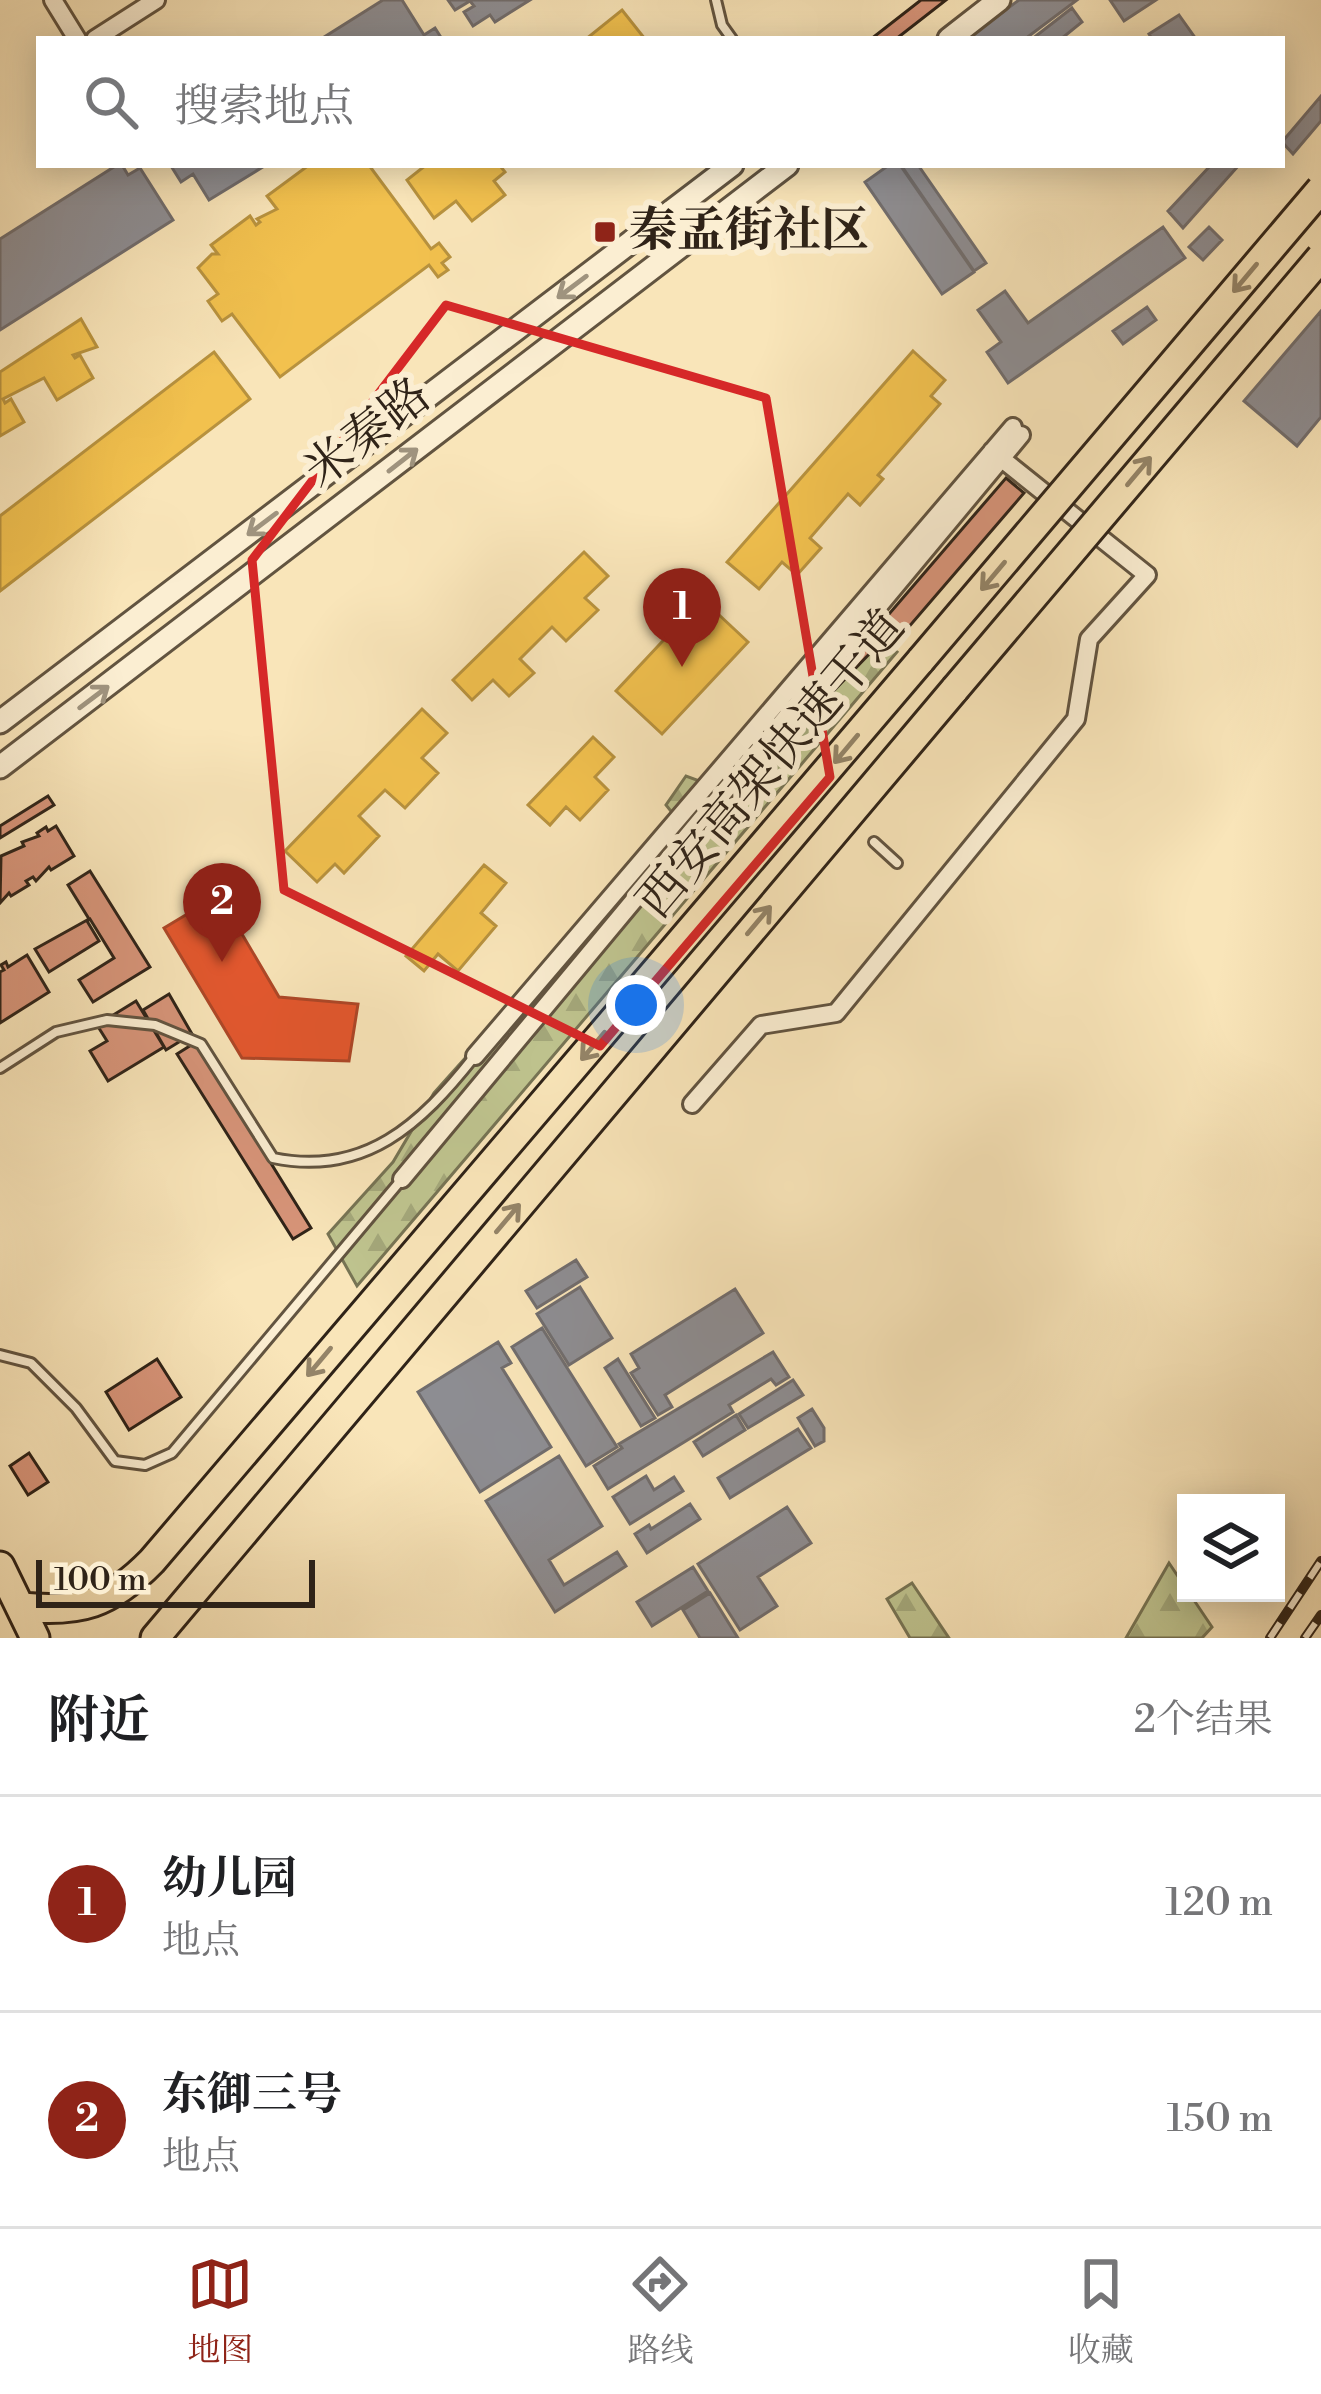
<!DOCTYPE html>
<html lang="zh">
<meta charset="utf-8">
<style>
:root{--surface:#fff;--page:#f2f2f2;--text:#202124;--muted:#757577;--line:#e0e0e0;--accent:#8f2418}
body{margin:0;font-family:"Libre Bodoni","Noto Serif SC",serif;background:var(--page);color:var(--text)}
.controls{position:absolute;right:36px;bottom:36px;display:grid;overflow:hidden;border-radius:0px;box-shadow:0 6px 30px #0003}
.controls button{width:108px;height:108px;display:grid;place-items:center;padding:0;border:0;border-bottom:3px solid var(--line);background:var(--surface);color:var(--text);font:60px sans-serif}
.scale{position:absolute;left:36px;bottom:30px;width:279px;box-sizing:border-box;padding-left:12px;border:6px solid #2f2318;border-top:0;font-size:33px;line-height:42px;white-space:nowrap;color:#2f2318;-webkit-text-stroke:9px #fbeed2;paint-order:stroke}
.you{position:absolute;left:636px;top:1005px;width:42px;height:42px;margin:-30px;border:9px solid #fff;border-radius:50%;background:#1a73e8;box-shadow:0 0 0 18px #1a73e833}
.badge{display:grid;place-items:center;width:78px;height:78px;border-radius:50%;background:var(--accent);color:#fff;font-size:39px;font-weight:700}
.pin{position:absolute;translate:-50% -99px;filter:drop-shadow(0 3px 6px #0008)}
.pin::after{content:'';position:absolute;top:63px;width:42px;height:36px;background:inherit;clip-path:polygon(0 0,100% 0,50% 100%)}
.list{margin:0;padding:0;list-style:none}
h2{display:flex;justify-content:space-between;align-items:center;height:156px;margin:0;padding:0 48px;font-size:51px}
h2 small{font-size:39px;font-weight:400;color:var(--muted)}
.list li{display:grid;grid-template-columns:78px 1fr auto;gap:36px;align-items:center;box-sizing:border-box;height:216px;padding:0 48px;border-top:3px solid var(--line)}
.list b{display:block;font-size:45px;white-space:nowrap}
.list p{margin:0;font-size:39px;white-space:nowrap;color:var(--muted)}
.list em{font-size:39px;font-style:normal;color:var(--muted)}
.icon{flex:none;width:66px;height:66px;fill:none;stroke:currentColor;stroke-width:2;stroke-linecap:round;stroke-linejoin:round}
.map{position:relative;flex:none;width:1321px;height:1638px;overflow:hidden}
.search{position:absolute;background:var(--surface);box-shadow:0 6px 30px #0003;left:36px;right:36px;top:36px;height:132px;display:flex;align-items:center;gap:30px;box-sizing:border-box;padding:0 42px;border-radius:0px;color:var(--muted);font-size:45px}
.sheet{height:588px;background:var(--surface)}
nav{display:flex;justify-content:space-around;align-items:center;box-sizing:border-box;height:168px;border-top:3px solid var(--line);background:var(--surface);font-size:33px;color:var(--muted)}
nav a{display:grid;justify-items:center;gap:6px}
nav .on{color:var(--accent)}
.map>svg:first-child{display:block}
</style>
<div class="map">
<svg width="1321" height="1638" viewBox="0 0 1321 1638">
<defs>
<pattern id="forest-firs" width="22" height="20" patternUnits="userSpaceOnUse" patternTransform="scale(3)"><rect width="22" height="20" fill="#bfc48f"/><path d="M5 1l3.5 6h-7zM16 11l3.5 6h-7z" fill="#a4a87b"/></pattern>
</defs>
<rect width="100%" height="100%" fill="#f9e5b9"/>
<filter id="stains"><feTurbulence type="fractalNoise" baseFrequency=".00167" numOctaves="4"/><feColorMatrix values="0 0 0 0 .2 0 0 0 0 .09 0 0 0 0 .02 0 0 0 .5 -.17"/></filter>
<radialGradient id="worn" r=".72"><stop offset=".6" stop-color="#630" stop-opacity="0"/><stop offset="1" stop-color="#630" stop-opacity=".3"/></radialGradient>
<!-- forest -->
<path fill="url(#forest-firs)" stroke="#777454" stroke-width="3" d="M861 624 897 652 357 1286 328 1234 393 1162 434 1093 678 820 666 805 686 776 729 792Z
M1169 1563 1212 1627 1202 1638H1126Z
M912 1583 949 1638H910L887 1599Z"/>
<!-- homes -->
<path fill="#f2c14e" stroke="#b8923e" stroke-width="3" d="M622 10 645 39H586Z
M309 165H375L371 168 431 249 439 243 450 257 442 263 448 270 438 277 429 265 280 377 232 314 222 321 208 301 218 294 198 268 212 254H218L211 245 250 216 256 225 260 222 257 219 277 209 267 196Z
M426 165H504L501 167 505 172 494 181 505 195 472 221 456 201 434 218 407 180Z
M81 319 97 347 73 355 75 358 80 355 93 378 57 400 44 378 3 399 5 403 11 399 24 422 0 436V372Z
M913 351 945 380 931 396 940 404 878 475 883 479 860 505 848 494 810 538 821 548 797 575 782 562 759 589 727 562Z
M214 352 250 399 0 591V516Z
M584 552 608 576 585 598 598 610 566 641 552 627 520 659 534 673 509 696 493 680 472 700 453 680Z
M702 599 748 642 662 734 616 691Z
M422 709 447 733 422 758 438 773 405 808 385 790 359 816 379 836 344 873 335 864 317 882 285 851Z
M593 737 614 757 595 777 608 790 580 820 566 807 550 825 528 805Z
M484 865 506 883 481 913 496 926 458 971 438 954 424 971 406 956Z"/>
<!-- shops -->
<path fill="#e4572e" stroke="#ae4727" stroke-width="3" d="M219 895 279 997 358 1004 349 1061 242 1058 164 928Z"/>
<!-- industry -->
<path fill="#8d8d92" stroke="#716d6d" stroke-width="3" d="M383 0H402L424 35 435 28 442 39H321Z
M448 0H530L495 22 490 15 473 26 464 12 474 6 470 1 455 10Z
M1019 0H1077L1025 39H975L972 35Z
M1110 0H1156L1124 21Z
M1072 8 1082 22 1061 39H1032Z
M1179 15 1196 39H1152L1149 34Z
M1321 96V121L1293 154 1282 142Z
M117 165H122L128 175 140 168 173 220 0 330V239Z
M266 165 209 200 193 174 181 182 171 166Z
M889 165H900L974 272 942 294 865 182Z
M901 165H918L986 263 974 271Z
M1211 165H1239L1183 228 1168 211Z
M1163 227 1185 258 1008 383 987 352 1001 342 978 310 1005 291 1028 323Z
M1209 227 1222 240 1203 260 1189 247Z
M1147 307 1156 320 1123 344 1113 331Z
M1321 311V417L1297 446 1244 401Z
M576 1260 587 1277 537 1308 526 1291Z
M580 1287 612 1338 569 1365 537 1314Z
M735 1289 763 1333 665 1395 672 1407 658 1415 631 1373 639 1368 631 1354Z
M542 1328 617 1447 586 1466 512 1347Z
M498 1342 511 1363 502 1368 551 1447 480 1492 418 1392Z
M773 1352 789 1377 776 1385 771 1379 729 1405 733 1412 608 1489 594 1466 622 1448 619 1444Z
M618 1359 655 1418 641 1426 605 1368Z
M793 1380 803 1395 748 1428 739 1414Z
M812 1409 824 1428V1441L815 1446 798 1418Z
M736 1415 745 1430 703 1456 694 1442Z
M798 1429 811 1448 730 1498 718 1478Z
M559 1456 602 1526 549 1560 564 1585 617 1552 626 1566 555 1612 486 1501Z
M646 1476 654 1490 674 1477 683 1491 630 1524 613 1497Z
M690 1504 700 1519 647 1553 635 1534 649 1525 651 1529Z
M787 1507 811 1543 758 1577 777 1606 740 1630 698 1564Z
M693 1567 708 1591 652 1626 637 1602Z
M710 1593 738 1638H700L683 1610Z"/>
<!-- building -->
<path fill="#d79479" stroke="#2f2318" stroke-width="3" d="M921 0H946L896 39H871Z
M1006 478 1024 493 895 643 877 628Z
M863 636 875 648 821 704 808 693Z
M790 709 805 722 774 758 758 744Z
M48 796 54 805 0 838V826Z
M56 826 74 856 51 870 49 867 36 881 33 877 26 881 29 885 11 896 9 893 0 903 1 856 24 846 22 842 39 836 37 833 46 827 48 831Z
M90 871 150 967 93 1002 79 980 114 958 90 919 87 921 99 941 49 972 35 949 89 919 68 885Z
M27 955 49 992 0 1023V972L4 970 1 965 6 962 8 967Z
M169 994 192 1034 166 1050 143 1010Z
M136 1001 164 1047 108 1081 90 1051 107 1041 97 1025Z
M196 1042 311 1228 293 1239 177 1054Z
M157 1359 181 1397 129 1430 106 1392Z
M29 1453 48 1482 28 1495 10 1466Z"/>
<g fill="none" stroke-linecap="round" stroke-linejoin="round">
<!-- service casing -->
<g stroke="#625440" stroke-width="14">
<path id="service" d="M716 0 722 25 732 39
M764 744 786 762
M874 842 897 863
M0 1068 56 1032 107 1020 155 1025 201 1044 273 1158C365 1177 421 1124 474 1057
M0 1355 31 1363 76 1408 115 1461 145 1465 172 1453 402 1179"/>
</g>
<!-- minor casing -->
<g stroke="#625440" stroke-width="22">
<path id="minor" d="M53 0 77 39
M95 39 156 0
M475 1056 1013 427
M692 1104 761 1025 836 1013 1076 719 1089 639 1147 575 992 451
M402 1179 1021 435"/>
</g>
<!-- tertiary casing -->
<g stroke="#625440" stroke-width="27">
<path id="tertiary" d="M949 39 999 0
M0 722 732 165
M0 767 787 165"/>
</g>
<!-- trunk casing -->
<g stroke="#2f2318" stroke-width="33">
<path id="trunk" d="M0 1566 35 1638
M21 1607C80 1613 110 1604 152 1561L921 660
M155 1638 955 689"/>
</g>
<!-- service -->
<use href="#service" stroke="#fbeed2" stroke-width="8"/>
<!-- minor -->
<use href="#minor" stroke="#fbeed2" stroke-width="16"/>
<!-- tertiary -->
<use href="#tertiary" stroke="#fbeed2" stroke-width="21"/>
<!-- trunk -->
<use href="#trunk" stroke="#f9e5b9" stroke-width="27"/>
<!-- rail casing -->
<g stroke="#2f2318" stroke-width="10">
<path id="rail" d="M1270 1638 1321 1561
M1305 1638 1321 1615"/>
</g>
<!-- rail -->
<use href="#rail" stroke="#fbeed2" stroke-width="6" stroke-dasharray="18" stroke-linecap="butt"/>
<!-- trunk-bridge casing -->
<g stroke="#2f2318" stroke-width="33" stroke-linecap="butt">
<path id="trunk-bridge" d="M921 660 1321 189
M955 689 1321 257"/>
</g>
<!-- trunk-bridge -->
<use href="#trunk-bridge" stroke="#f9e5b9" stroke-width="27"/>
</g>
<!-- one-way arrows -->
<defs><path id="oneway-shaft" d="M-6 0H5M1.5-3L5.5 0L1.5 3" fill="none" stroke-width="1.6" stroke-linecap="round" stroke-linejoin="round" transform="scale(3)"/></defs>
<g stroke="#948468">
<use href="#oneway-shaft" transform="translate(1245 278) rotate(130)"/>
<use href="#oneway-shaft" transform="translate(1139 471) rotate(-50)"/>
<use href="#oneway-shaft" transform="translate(993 576) rotate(130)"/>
<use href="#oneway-shaft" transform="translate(846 749) rotate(130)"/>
<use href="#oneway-shaft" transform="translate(759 920) rotate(-50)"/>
<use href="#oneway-shaft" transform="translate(593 1046) rotate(130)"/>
<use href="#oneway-shaft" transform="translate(508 1218) rotate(-50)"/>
<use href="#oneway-shaft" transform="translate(319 1362) rotate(130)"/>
</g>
<g stroke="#9f937e">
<use href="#oneway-shaft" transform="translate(572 287) rotate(143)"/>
<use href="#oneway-shaft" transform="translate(403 460) rotate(-38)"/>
<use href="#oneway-shaft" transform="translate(262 524) rotate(143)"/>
<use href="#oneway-shaft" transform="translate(94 697) rotate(-37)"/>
</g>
<!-- marked area -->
<path fill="none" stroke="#d62828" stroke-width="9" stroke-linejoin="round" d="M446 305 766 398 830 777 600 1046 284 890 252 560Z"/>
<!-- markers -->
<rect fill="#8f2418" stroke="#fbeed2" stroke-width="4.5" x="593" y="220" width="24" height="24" rx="6"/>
<g text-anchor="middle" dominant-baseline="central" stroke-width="12" stroke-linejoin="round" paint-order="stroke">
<!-- poi labels -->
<g font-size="48" font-weight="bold" fill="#2f2318" stroke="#fbeed2" text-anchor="start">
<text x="629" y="232">秦孟街社区</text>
</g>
<!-- street labels -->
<g font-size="48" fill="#2f2318" stroke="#fbeed2">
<text transform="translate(368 434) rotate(-38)">米秦路</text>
<text transform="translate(772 765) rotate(-50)">西安高架快速干道</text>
</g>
</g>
<rect width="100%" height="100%" filter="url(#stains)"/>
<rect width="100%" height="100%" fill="url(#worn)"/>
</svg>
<div class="controls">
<button><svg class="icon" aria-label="layers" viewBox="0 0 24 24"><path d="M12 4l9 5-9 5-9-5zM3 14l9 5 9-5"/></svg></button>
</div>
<div class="scale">100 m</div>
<div class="you"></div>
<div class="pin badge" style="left:682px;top:667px">1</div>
<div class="pin badge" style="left:222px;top:962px">2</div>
<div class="search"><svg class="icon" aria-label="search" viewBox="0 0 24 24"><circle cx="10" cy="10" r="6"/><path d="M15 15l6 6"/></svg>搜索地点</div>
</div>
<section class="sheet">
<h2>附近<small>2个结果</small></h2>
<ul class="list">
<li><span class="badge">1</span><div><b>幼儿园</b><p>地点</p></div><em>120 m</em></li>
<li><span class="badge">2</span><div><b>东御三号</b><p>地点</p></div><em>150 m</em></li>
</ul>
</section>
<nav>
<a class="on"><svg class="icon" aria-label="map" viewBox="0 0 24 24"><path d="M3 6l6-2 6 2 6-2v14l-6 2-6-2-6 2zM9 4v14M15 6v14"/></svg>地图</a>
<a><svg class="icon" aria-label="directions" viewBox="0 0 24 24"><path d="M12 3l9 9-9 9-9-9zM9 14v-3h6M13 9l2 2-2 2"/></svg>路线</a>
<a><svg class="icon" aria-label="saved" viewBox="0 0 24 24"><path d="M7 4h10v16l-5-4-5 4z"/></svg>收藏</a>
</nav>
